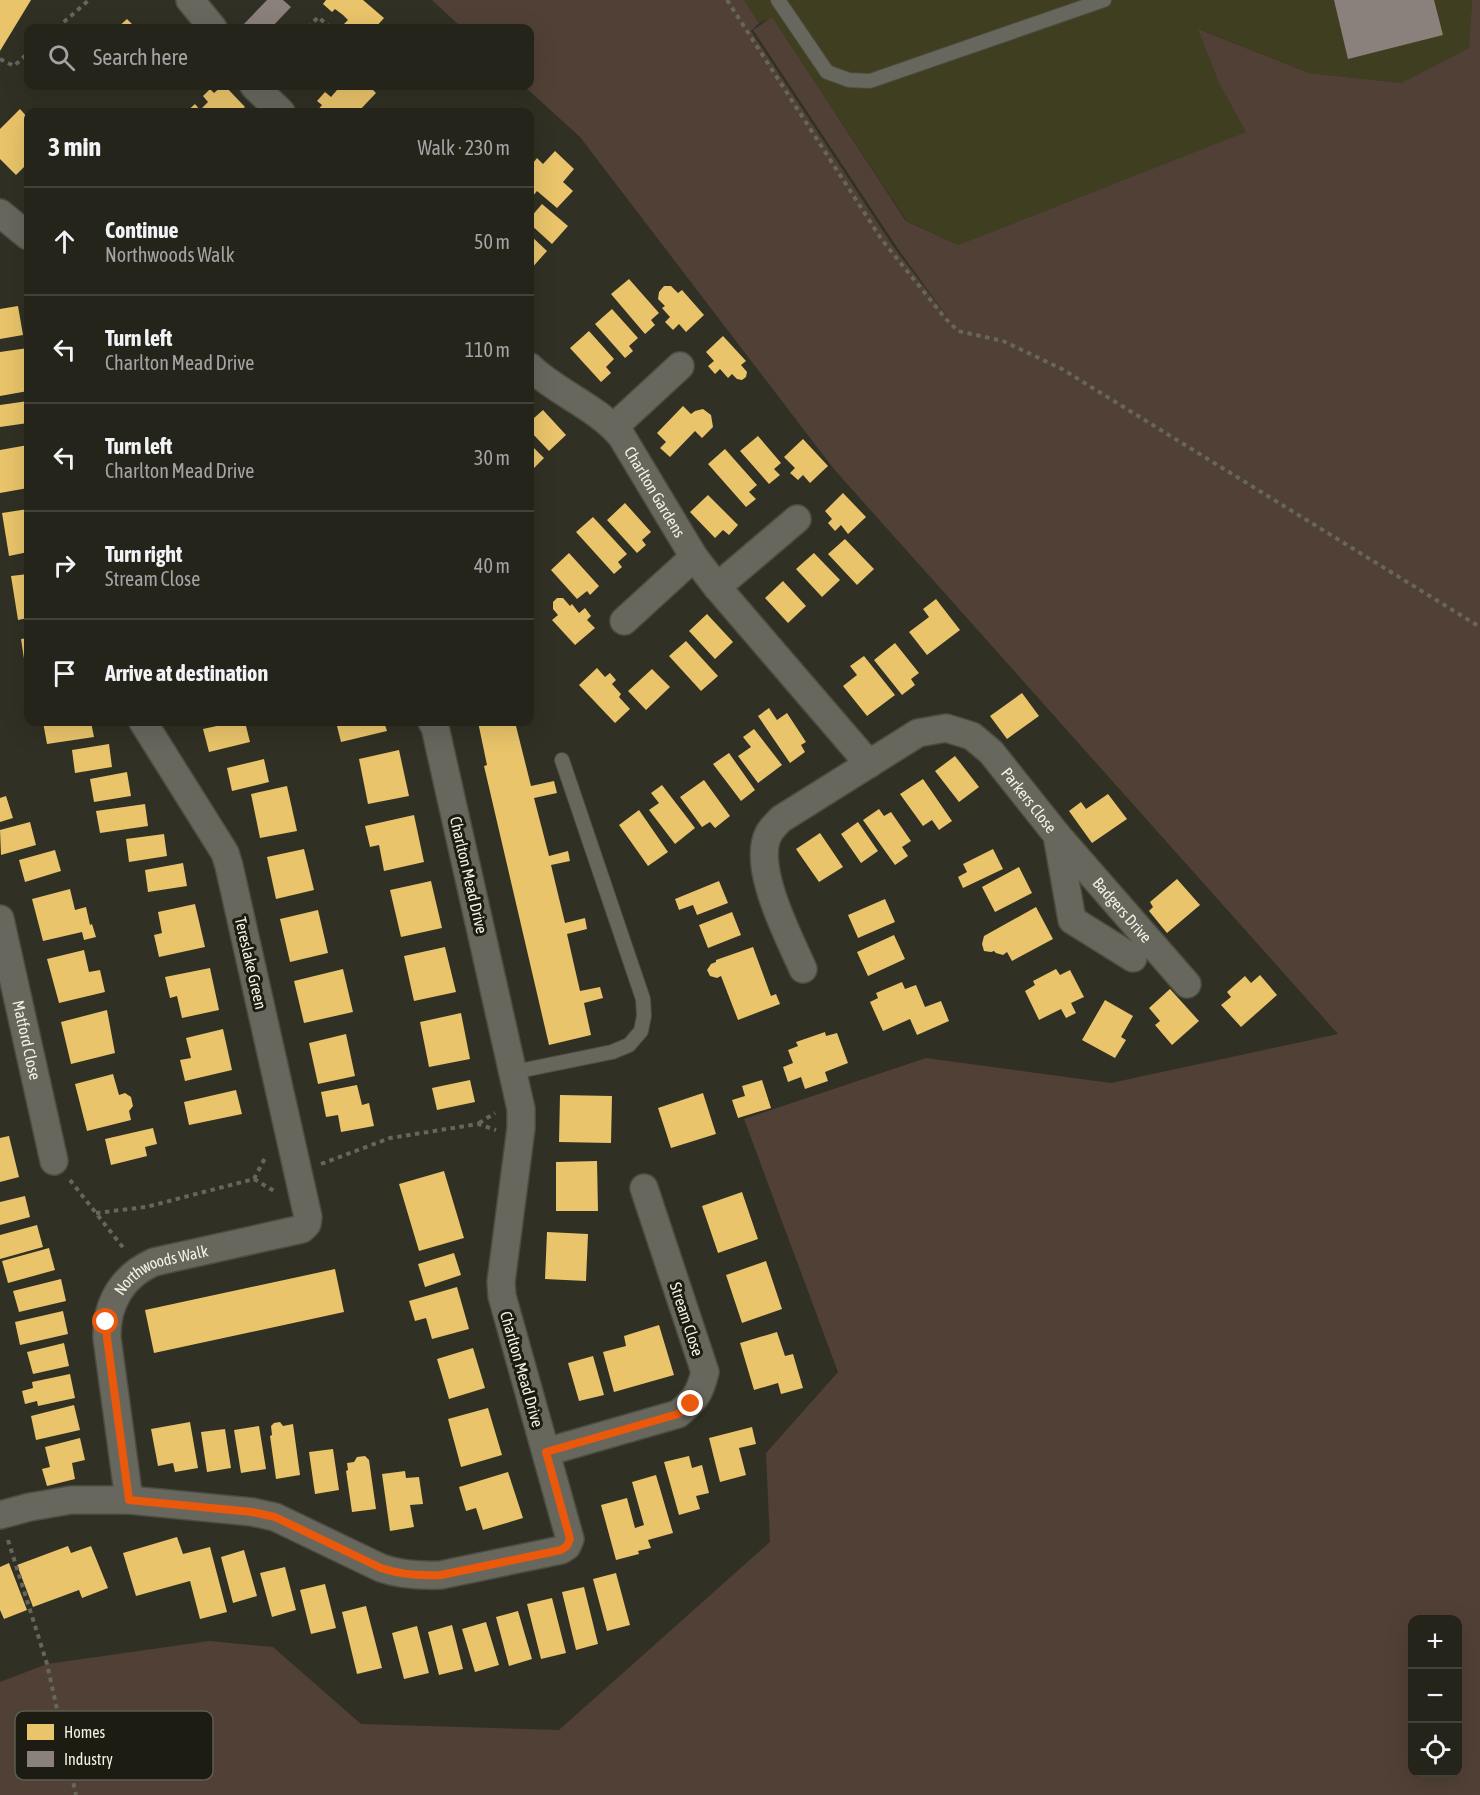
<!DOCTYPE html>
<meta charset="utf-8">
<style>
:root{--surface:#25241b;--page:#2d2c24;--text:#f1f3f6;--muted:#a3a4a3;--line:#42413a}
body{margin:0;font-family:"Asap Condensed",sans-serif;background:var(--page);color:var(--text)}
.controls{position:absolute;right:18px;bottom:18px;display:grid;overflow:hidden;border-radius:12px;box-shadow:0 6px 24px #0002}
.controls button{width:54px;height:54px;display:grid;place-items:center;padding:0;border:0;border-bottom:2px solid var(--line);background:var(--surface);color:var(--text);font:30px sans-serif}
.stop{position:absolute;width:18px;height:18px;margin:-14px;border:4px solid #ea580c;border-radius:50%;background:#fff}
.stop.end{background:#ea580c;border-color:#fff;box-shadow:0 2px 6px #0008}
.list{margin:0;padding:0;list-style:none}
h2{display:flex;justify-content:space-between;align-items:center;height:78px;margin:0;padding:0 24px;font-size:26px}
h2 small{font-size:20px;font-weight:400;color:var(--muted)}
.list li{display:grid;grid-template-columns:39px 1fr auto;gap:18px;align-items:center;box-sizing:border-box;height:108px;padding:0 24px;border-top:2px solid var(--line)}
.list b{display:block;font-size:22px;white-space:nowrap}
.list p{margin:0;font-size:20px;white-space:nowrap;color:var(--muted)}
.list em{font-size:20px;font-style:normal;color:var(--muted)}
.icon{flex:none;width:33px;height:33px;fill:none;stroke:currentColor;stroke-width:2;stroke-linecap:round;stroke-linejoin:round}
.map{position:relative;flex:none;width:1480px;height:1795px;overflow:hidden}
.search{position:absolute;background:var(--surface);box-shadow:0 6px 24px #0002;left:24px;top:24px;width:510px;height:66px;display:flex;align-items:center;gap:15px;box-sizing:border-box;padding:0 21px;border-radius:12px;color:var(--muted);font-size:22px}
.panel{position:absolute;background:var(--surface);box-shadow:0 6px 24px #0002;left:24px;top:108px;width:510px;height:618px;border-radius:12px}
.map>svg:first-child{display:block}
</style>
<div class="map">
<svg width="1480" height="1795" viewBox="0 0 1480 1795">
<rect width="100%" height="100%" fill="#313024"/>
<!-- built -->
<path fill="#3f3e21" d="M744 0H1472L1469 48 1401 83 1309 73 1199 29 1219 83 1247 132 958 245 907 221 772 18 759 23Z"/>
<!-- green -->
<path fill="#514035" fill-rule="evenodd" d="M432 0H744L759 23 751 31 893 246 951 322 898 249 753 30 772 17 906 221 958 245 1246 132 1219 83 1198 29 1309 73 1401 83 1469 48 1472 0H1480V1795H0V1682L47 1664 209 1641 273 1647 361 1724 559 1730 770 1542 766 1453 838 1372 744 1119 926 1058 1111 1083 1338 1034 833 468 580 137 524 86H530V28H462ZM1412 1620H1458V1772H1412Z"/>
<!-- homes -->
<path fill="#e9c46a" d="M0 0H31L0 51Z
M326 0H363L384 18 375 28H350L344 24 348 20 343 15 335 9 332 12 323 4Z
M127 19 136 28H117Z
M222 86H225L245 107 239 112H186L195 104 200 110 208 102 203 96 210 89 214 93Z
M332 86H375L372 89 376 93 358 112H316L322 105 317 101 325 92 331 97 337 90Z
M20 109 28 118V163L16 175 0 159V129Z
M555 151 574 169 563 182 573 191 557 208 537 191 532 197 530 195V167L537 158 543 164Z
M542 204 568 226 552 244 530 224V218Z
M530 235 547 251 530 270Z
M629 279 659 313 651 320 655 325 645 334 611 294Z
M664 286H671L678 293 682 290 704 315 686 332 679 324 673 330 665 322 670 317 662 308 665 306 658 299 659 292Z
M18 306 23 335 0 339V309Z
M612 309 638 338 629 346 633 351 625 358 595 324Z
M589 331 614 359 606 367 611 373 601 382 570 348Z
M723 336 746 361 741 365 747 372 746 377 742 380 737 379 732 374 728 378 720 369 715 374 708 366 714 361 706 352Z
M28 348V391L0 396V352Z
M28 401V423L0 427V405Z
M683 406 691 414 695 411 703 409 711 415 713 427 702 438 695 431 670 457 660 448 666 442 657 433Z
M543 410 566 435 549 451 530 431V414L534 418Z
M758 436 781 463 774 469 780 475 769 484 740 451Z
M803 439 828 466 810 483 803 475 798 480 790 473 795 468 784 457Z
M530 444 544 458 530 472Z
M28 445V488L0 493V450Z
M725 449 757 485 749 492 756 499 746 507 708 464Z
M843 493 866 517 848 534 841 525 835 531 828 523 832 519 825 511Z
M708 495 738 525 729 535 723 530 715 538 690 512Z
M625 503 651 532 642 540 646 545 637 553 607 520Z
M28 509V552L9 556 2 513Z
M593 517 627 554 618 562 622 567 614 574 576 532Z
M845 539 874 569 857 585 828 554Z
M569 553 599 586 590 595 587 591 577 599 551 570Z
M814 553 840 580 822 597 796 569Z
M28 574V618L18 620 11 576Z
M783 581 806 606 788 623 765 598Z
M557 598H563L570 606 572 604 579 613 585 608 591 616 587 620 595 628 575 645 552 620 558 615 553 609V602Z
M936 599 960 630 927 655 909 632 929 617 923 609Z
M707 614 733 642 715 659 689 631Z
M28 638V679H27L21 639Z
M686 641 718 676 701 691 669 656Z
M895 643 919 673 911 679 915 685 902 695 874 660Z
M864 656 895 695 867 716 843 686 857 675 850 666Z
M597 668 605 677 610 673 616 680 612 684 621 694 619 697 630 709 615 723 579 685Z
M652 669 670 687 646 710 628 691Z
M1022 693 1039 716 1007 739 990 716Z
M769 708 777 720 787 713 806 742 801 745 805 752 790 763 758 716Z
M43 722H91L94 737 47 744Z
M235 722H245L250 742 209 752 203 729Z
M336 722H384L387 731 341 742Z
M478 722H515L531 786 554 781 557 793 534 798 549 856 568 851 570 861 551 865 565 923 585 918 587 929 567 934 580 991 600 987 603 998 584 1003 591 1035 549 1045 484 766 487 765Z
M754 729 782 765 758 783 738 756 751 747 743 737Z
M109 744 112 767 75 773 72 750Z
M399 750 409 796 368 804 359 759Z
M729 753 755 790 741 801 713 764Z
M955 756 979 787 959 802 935 771Z
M264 759 269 782 232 791 227 768Z
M127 772 131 796 94 802 90 779Z
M923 779 952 821 939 830 932 820 923 826 900 794Z
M704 780 730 816 715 828 710 822 702 827 680 797Z
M662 785 695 828 675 844 649 810 659 803 651 793Z
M287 786 297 831 260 838 251 794Z
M1108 794 1127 819 1092 843 1069 811 1081 802 1086 809Z
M6 796 13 818 0 822V798Z
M145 804 148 826 100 833 96 811Z
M879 809 884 816 891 812 911 841 902 847 908 856 895 865 863 820Z
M639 810 668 852 648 866 619 825Z
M414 815 424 862 384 871 379 845 370 847 365 826Z
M30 822 36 845 1 855 0 830Z
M858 822 878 851 861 863 841 834Z
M820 833 843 867 819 882 796 849Z
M164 834 167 856 129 862 126 839Z
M304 849 314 890 276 899 267 857Z
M993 849 1003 869 963 888 958 877 967 872 963 864Z
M55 850 61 871 25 882 19 860Z
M183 863 187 886 148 892 145 870Z
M1019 867 1032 893 995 912 982 887Z
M1177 879 1200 905 1167 933 1149 911 1153 907 1150 902Z
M431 881 442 928 401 937 390 890Z
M719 881 728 903 697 915 693 905 679 910 675 899Z
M70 889 75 910 86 907 90 925 92 924 96 937 84 940 82 932 43 941 32 899Z
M885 899 895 922 858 938 848 915Z
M195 904 205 947 159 957 154 935 162 933 158 912Z
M1036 907 1053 939 1012 961 1007 952 1003 955 996 953 994 951 991 952 984 951 982 944 984 936Z
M318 910 328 953 290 962 280 919Z
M732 912 741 935 708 948 699 925Z
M894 935 905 959 868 976 857 952Z
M445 947 456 992 414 1001 404 956Z
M753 947 771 996 776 994 780 1004 738 1020 721 976 717 978 710 976 707 970 711 964 716 962V960Z
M84 950 89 972 100 970 105 992 59 1003 47 959Z
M210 968 219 1010 182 1018 177 996 170 998 165 977Z
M343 969 353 1012 304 1023 294 981Z
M1056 969 1060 975 1070 970 1084 997 1071 1003 1076 1013 1066 1018 1061 1009 1039 1020 1025 991 1035 985 1033 981Z
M1260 975 1277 995 1241 1027 1221 1005 1231 997 1227 992 1245 976 1251 983Z
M902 982 905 989 916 985 925 1007 941 1001 949 1021 917 1035 910 1019 883 1031 870 1002 878 998 876 993Z
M1170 989 1199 1021 1172 1045 1155 1025 1160 1021 1149 1008Z
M1105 1000 1133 1016 1121 1037 1126 1040 1115 1058 1082 1040Z
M107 1010 115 1053 71 1064 61 1022Z
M461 1013 470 1059 429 1067 420 1022Z
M223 1029 232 1070 185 1081 180 1060 191 1058 186 1038Z
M825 1032 826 1036 837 1033 848 1063 825 1072 828 1081 805 1089 801 1077 788 1082 783 1067 793 1063 788 1050 798 1046 796 1042Z
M346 1034 355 1076 318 1084 309 1043Z
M113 1074 119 1095 125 1093 131 1097 133 1106 129 1111 131 1120 87 1131 75 1084Z
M470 1080 475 1102 437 1110 432 1088Z
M762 1080 771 1108 738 1118 732 1100 745 1096 742 1086Z
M357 1085 362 1105 369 1103 374 1126 341 1132 338 1115 326 1117 321 1092Z
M236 1090 242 1114 189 1125 184 1102Z
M703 1093 716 1134 671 1148 658 1108Z
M560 1095 612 1096 611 1143 559 1142Z
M153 1128 157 1144 145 1147 147 1156 111 1165 105 1139Z
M9 1136 19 1177 0 1182V1138Z
M597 1161 598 1211H556V1162Z
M444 1171 464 1238 419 1251 399 1184Z
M742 1192 758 1239 718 1253 702 1206Z
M25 1196 30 1217 0 1225V1202Z
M37 1225 43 1247 0 1259V1235Z
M547 1232 588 1234 586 1281 545 1279Z
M49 1248 55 1270 8 1283 2 1261Z
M454 1253 461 1275 425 1287 418 1264Z
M766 1261 782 1309 742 1323 726 1275Z
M335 1269 344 1312 154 1353 145 1310Z
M61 1279 66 1301 19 1312 13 1291Z
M457 1287 469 1329 432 1339 426 1318 415 1321 409 1301Z
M63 1311 68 1334 20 1345 15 1322Z
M659 1325 674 1375 614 1392 603 1352 626 1346 624 1336Z
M777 1332 785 1356 793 1354 803 1388 781 1394 778 1383 754 1390 740 1343Z
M64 1343 69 1366 33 1374 27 1352Z
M473 1348 485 1388 449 1399 437 1359Z
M593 1356 604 1395 579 1401 568 1363Z
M70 1374 75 1398 38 1406 37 1401 25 1404 22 1391 33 1388 32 1382Z
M74 1405 80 1430 36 1440 31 1416Z
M488 1408 502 1455 461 1467 448 1419Z
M190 1422 198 1468 175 1472 173 1463 158 1466 151 1429Z
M280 1422 283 1426 293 1424 300 1475 276 1479 270 1436 272 1435 271 1426 274 1423Z
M259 1426 266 1469 241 1473 234 1430Z
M752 1427 756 1444 739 1448 746 1475 720 1482 709 1438Z
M225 1429 231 1468 207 1472 201 1432Z
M80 1438 85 1460 72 1463 75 1479 47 1486 42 1469 50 1467 45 1447Z
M333 1449 339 1490 315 1494 309 1452Z
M365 1456 369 1460 376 1509 352 1512 346 1471 348 1470 347 1463 354 1462 357 1457Z
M689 1456 692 1468 702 1465 709 1493 696 1496 700 1509 679 1515 664 1462Z
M405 1471 406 1478 419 1477 423 1504 410 1505 414 1527 390 1531 382 1474Z
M508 1472 523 1518 483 1530 476 1508 466 1511 459 1487Z
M656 1475 673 1533 648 1540 651 1548 638 1551 639 1554 616 1560 601 1505 627 1498 635 1528 644 1525 632 1482Z
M177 1537 183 1554 210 1547 227 1612 200 1619 190 1581 136 1596 123 1553Z
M68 1546 71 1553 91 1546 108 1588 82 1598 79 1590 33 1607 17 1565Z
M244 1550 257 1596 233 1603 221 1557Z
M9 1563 27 1610 4 1619 0 1610V1567Z
M285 1567 296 1610 272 1617 260 1573Z
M616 1573 630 1625 607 1631 593 1579Z
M325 1584 336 1628 311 1634 300 1590Z
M584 1587 598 1644 576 1650 562 1592Z
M552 1598 566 1653 541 1659 527 1604Z
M366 1606 382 1668 357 1674 342 1612Z
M518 1611 532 1659 509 1666 496 1617Z
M486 1622 499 1665 475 1672 462 1629Z
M452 1625 463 1669 439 1675 428 1632Z
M417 1626 429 1673 404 1679 392 1633Z"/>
<!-- industry -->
<path fill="#8a817c" d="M267 0H283L291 7 271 28H247L243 25Z
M1334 0H1434L1443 35 1348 59Z"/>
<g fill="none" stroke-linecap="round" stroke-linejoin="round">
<!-- service casing -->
<g stroke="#4d4c41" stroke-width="16">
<path id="service" d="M778 0 827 72 849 80 870 81 1104 0
M514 1072 612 1052 629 1045 641 1031 644 1016 643 999 562 760"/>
</g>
<!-- minor casing -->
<g stroke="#4d4c41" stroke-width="30">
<g id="minor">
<path d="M190 0 213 28"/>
<path d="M254 86 281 112"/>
<path d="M0 213 28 236"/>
<path id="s1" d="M530 367C557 393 599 408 622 437L694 557 717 587 869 764"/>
<path d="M614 427 680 366"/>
<path d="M717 587 797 519"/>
<path d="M624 621 694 557"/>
<path id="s2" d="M1058 836 1187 984"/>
<path id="s3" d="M0 919 54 1161"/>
<path id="s4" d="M803 969C789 937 751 866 769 833 772 828 777 823 781 819L918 733 946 728 972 736 991 752 1057 835 1072 920 1133 958"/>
<path d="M546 1452 678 1414C695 1400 700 1393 705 1372L644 1188"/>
<path id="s5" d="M129 1500 107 1338C106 1304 122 1276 154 1262L302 1229 307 1224 308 1217 229 866 225 853 143 722"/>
<path d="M0 1515 30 1507 71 1500H129L252 1512 275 1517 381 1568C401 1575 420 1576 441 1575L561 1550 567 1546 570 1539 502 1296 501 1282 521 1128V1109L435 727 432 722"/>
</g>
</g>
<!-- path -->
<path stroke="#67665c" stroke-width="4" stroke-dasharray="4.5 4.5" stroke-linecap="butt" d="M727 0 882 240 945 318 958 331 1003 341 1062 369 1480 627
M57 28 89 0
M308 28 318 17 331 28
M0 59 14 66 28 53
M479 1123 495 1113
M321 1164 390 1138 478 1124 496 1130
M254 1179 274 1191
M70 1180 125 1250
M96 1213 146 1207 254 1179 266 1156
M8 1540 47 1664 76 1795"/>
<!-- service -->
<use href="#service" stroke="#68675e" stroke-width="14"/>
<!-- minor -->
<use href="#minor" stroke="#68675e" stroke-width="27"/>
</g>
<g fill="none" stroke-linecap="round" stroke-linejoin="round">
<!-- route -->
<path stroke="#ea580c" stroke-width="8" d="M106 1322 107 1338 129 1500 252 1512 275 1517 381 1568C401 1575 420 1576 441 1575L561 1550 567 1546 570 1539 546 1452 678 1414 691 1404"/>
</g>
<g text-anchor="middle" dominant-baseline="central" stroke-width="6" stroke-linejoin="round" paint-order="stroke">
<!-- street labels -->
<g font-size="16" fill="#f3f2e4" stroke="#1d1c12">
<text stroke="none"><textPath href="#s1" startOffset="180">Charlton Gardens</textPath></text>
<text stroke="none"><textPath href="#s4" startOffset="466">Parkers Close</textPath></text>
<text transform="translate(469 875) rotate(77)">Charlton Mead Drive</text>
<text stroke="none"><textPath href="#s2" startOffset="98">Badgers Drive</textPath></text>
<text transform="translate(251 963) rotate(77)">Tereslake Green</text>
<text stroke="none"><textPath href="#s3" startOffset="124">Matford Close</textPath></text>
<text stroke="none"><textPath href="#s5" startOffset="262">Northwoods Walk</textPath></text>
<text transform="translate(687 1319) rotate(72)">Stream Close</text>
<text transform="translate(522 1369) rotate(74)">Charlton Mead Drive</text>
</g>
</g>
<!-- legend -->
<rect x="15" y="1711" width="198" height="69" rx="9" fill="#1d1c12" stroke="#5d5c51" stroke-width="1.5"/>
<rect x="27" y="1724" width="27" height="16" fill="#e9c46a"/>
<rect x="27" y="1751" width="27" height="16" fill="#8a817c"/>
<g font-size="16" fill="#f3f2e4">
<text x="64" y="1738">Homes</text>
<text x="64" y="1765">Industry</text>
</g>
</svg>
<div class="controls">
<button>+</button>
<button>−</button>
<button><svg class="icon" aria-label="locate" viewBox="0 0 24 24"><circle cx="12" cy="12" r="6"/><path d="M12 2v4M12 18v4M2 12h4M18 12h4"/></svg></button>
</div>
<div class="stop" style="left:106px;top:1322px"></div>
<div class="stop end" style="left:691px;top:1404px"></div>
<div class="search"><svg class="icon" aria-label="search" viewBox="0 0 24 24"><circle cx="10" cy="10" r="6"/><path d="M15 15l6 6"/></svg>Search here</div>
<section class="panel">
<h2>3 min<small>Walk · 230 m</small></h2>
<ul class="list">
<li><svg class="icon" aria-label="ahead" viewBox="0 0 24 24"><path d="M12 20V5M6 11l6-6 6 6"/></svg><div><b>Continue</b><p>Northwoods Walk</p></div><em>50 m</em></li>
<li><svg class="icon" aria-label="left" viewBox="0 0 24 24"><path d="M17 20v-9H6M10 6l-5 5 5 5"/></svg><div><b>Turn left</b><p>Charlton Mead Drive</p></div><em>110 m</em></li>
<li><svg class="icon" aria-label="left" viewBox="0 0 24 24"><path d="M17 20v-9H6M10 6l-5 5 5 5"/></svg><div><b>Turn left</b><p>Charlton Mead Drive</p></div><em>30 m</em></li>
<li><svg class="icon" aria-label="right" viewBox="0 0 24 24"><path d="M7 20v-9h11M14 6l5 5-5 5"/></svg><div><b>Turn right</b><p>Stream Close</p></div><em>40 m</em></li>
<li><svg class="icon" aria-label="arrive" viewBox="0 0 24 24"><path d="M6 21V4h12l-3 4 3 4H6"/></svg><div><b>Arrive at destination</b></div></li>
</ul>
</section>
</div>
